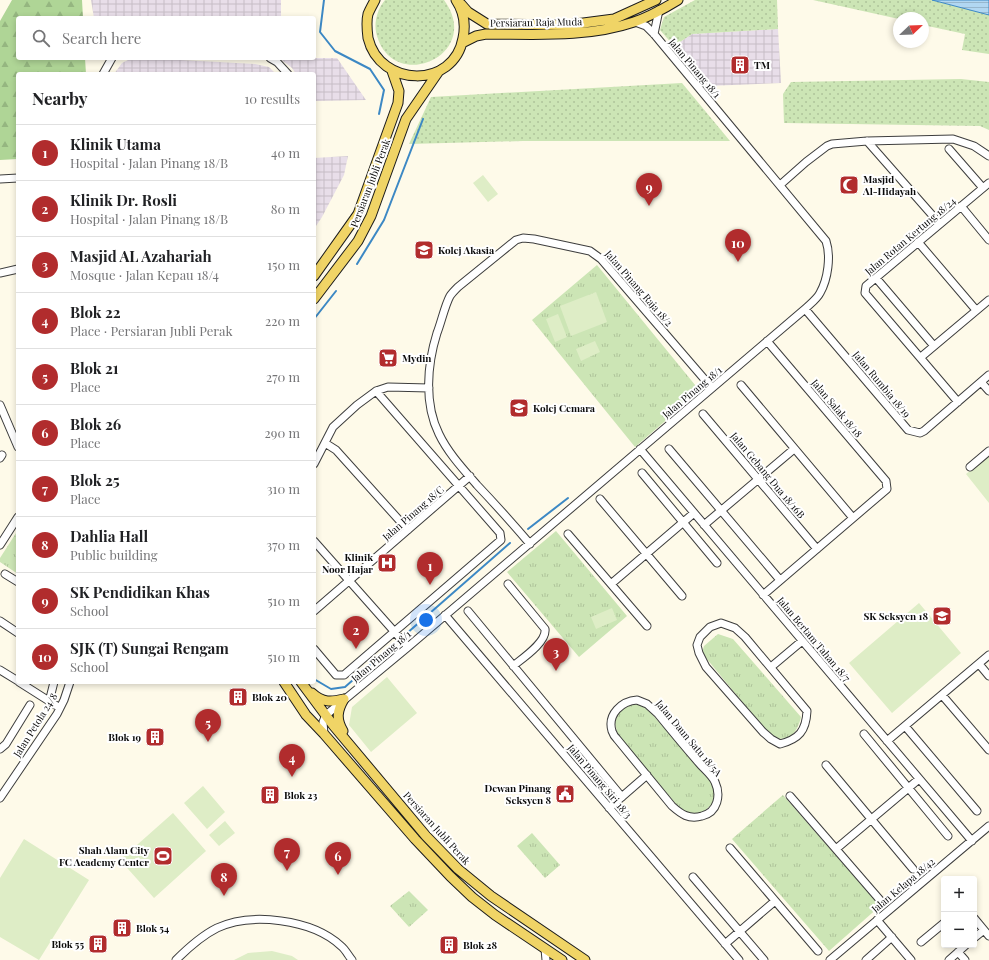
<!DOCTYPE html>
<meta charset="utf-8">
<style>
:root{--surface:#fff;--page:#f2f2f2;--text:#202124;--muted:#757577;--line:#e0e0e0;--accent:#b12c2d}
body{margin:0;font-family:"Playfair Display",serif;background:var(--page);color:var(--text)}
.controls{position:absolute;right:12px;bottom:12px;display:grid;overflow:hidden;border-radius:4px;box-shadow:0 2px 6px #0003}
.controls button{width:36px;height:36px;display:grid;place-items:center;padding:0;border:0;border-bottom:1px solid var(--line);background:var(--surface);color:var(--text);font:20px sans-serif}
.compass{position:absolute;left:893px;top:12px;width:36px;height:36px;border-radius:50%;background:var(--surface);box-shadow:0 2px 6px #0003;rotate:67deg}
.you{position:absolute;left:426px;top:620px;width:14px;height:14px;margin:-10px;border:3px solid #fff;border-radius:50%;background:#1a73e8;box-shadow:0 0 0 6px #1a73e833}
.badge{display:grid;place-items:center;width:26px;height:26px;border-radius:50%;background:var(--accent);color:#fff;font-size:13px;font-weight:700}
.pin{position:absolute;translate:-50% -33px;filter:drop-shadow(0 1px 2px #0008)}
.pin::after{content:'';position:absolute;top:21px;width:14px;height:12px;background:inherit;clip-path:polygon(0 0,100% 0,50% 100%)}
.list{margin:0;padding:0;list-style:none}
h2{display:flex;justify-content:space-between;align-items:center;height:52px;margin:0;padding:0 16px;font-size:17px}
h2 small{font-size:13px;font-weight:400;color:var(--muted)}
.list li{display:grid;grid-template-columns:26px 1fr auto;gap:12px;align-items:center;box-sizing:border-box;height:56px;padding:0 16px;border-top:1px solid var(--line)}
.list b{display:block;font-size:15px;white-space:nowrap}
.list p{margin:0;font-size:13px;white-space:nowrap;color:var(--muted)}
.list em{font-size:13px;font-style:normal;color:var(--muted)}
.icon{flex:none;width:22px;height:22px;fill:none;stroke:currentColor;stroke-width:2;stroke-linecap:round;stroke-linejoin:round}
.map{position:relative;flex:none;width:989px;height:960px;overflow:hidden}
.search{position:absolute;background:var(--surface);box-shadow:0 2px 6px #0003;left:16px;top:16px;width:300px;height:44px;display:flex;align-items:center;gap:10px;box-sizing:border-box;padding:0 14px;border-radius:4px;color:var(--muted);font-size:15px}
.panel{position:absolute;background:var(--surface);box-shadow:0 2px 6px #0003;left:16px;top:72px;width:300px;height:612px;border-radius:4px}
.map>svg:first-child{display:block}
</style>
<div class="map">
<svg width="989" height="960" viewBox="0 0 989 960">
<defs>
<pattern id="industrial-grid" width="8" height="8" patternUnits="userSpaceOnUse"><rect width="8" height="8" fill="#e8dee9"/><path d="M0 4h8M4 0v8" fill="none" stroke="#c6bdc6"/></pattern>
<pattern id="grass-dots" width="8" height="8" patternUnits="userSpaceOnUse"><rect width="8" height="8" fill="#cce5b5"/><path d="M2 2h.1M6 6h.1" fill="none" stroke="#aec39a" stroke-width="1.8" stroke-linecap="round"/></pattern>
<pattern id="forest-firs" width="22" height="20" patternUnits="userSpaceOnUse"><rect width="22" height="20" fill="#afd596"/><path d="M5 1l3.5 6h-7zM16 11l3.5 6h-7z" fill="#95b680"/></pattern>
<pattern id="park-tufts" width="24" height="20" patternUnits="userSpaceOnUse"><rect width="24" height="20" fill="#cce5b5"/><path d="M3 7l-1-3M5 7V3M7 7l1-3M15 17l-1-3M17 17v-4M19 17l1-3" fill="none" stroke="#aec39a"/></pattern>
<pattern id="water-rules" width="6" height="5" patternUnits="userSpaceOnUse"><rect width="6" height="5" fill="#b1d7f2"/><path d="M0 2.5h6" fill="none" stroke="#97b7ce"/></pattern>
</defs>
<rect width="100%" height="100%" fill="#fefae9"/>
<!-- industrial -->
<path fill="url(#industrial-grid)" d="M91 0H281V18H94Z
M778 29 781 83 708 86 674 46 692 34Z
M144 58 255 64 269 67 276 74H114L122 63 128 60Z
M279 58H337L366 100 314 101V74H296L292 68Z
M348 156 344 175 322 217 314 229V158Z"/>
<!-- grass -->
<path fill="url(#grass-dots)" d="M385 0H444C485 56 390 96 376 32 374 21 378 8 385 0Z
M695 0H777L778 29 692 34 674 46 660 30 664 17Z
M813 0H932L989 15V54L962 50 965 34 923 25V18H899V19Z
M961 79 989 82V130L980 126 784 123 783 94 791 82Z
M682 83 730 141H523L409 144 431 97Z"/>
<!-- forest -->
<path fill="url(#forest-firs)" d="M12 0H82L83 18H18V58H85L86 74H18V159L0 160V21Z"/>
<!-- park -->
<path fill="url(#park-tufts)" d="M597 265 700 391 635 447 532 320Z
M18 530V574L0 562V558Z
M556 531 627 616 579 657 507 572Z
M718 634 733 639 801 717C797 734 788 744 770 736L702 653 704 646Z
M637 703 645 706 711 781 715 796 712 804 702 813 690 815 682 811 618 736 615 723 618 714 629 704Z
M783 795 880 906 829 951 732 839Z
M532 833 560 865 545 878 517 846Z
M409 891 428 910 409 927 390 906Z"/>
<!-- pitch -->
<path fill="#deedc6" d="M483 175 498 194 488 202 473 183Z
M596 292 607 322 571 336 560 306Z
M558 314 567 337 555 342 546 319Z
M595 341 600 352 581 361 576 349Z
M989 455V503L966 474Z
M919 603 961 653 892 713 849 663Z
M612 608 617 620 596 629 591 617Z
M387 677 417 713 371 752 349 725 352 707Z
M203 786 225 812 207 829 184 803Z
M173 813 206 851 154 898 120 860Z
M225 821 235 833 219 846 209 835Z
M24 839 89 880 39 960 0 937V878Z
M272 951 292 956 298 960H234L248 953Z"/>
<!-- water -->
<path fill="url(#water-rules)" stroke="#3c88c4" d="M932 0H989V15Z"/>
<g fill="none" stroke-linecap="round" stroke-linejoin="round">
<!-- stream -->
<path stroke="#3c88c4" stroke-width="2" d="M324 0 320 32 335 51 370 69 384 90 379 114
M357 264 384 220 423 119
M314 319 336 291
M528 529 568 498
M406 634 510 543
M314 679 331 689 345 687 388 649"/>
<!-- minor casing -->
<g stroke="#3d3d3d" stroke-width="9">
<path id="minor" d="M654 34 659 10
M270 58 277 62 288 74
M103 74 112 58
M867 141 940 224
M949 149 983 188
M0 179 18 178
M780 185 806 162 827 146 832 144 867 141 953 139 974 146 989 156
M961 206 989 240
M918 242 976 310
M0 273 18 269
M876 278 934 346
M805 309 908 430 920 433 924 431 989 375
M921 357 989 300
M981 382 989 391
M741 385 853 518
M958 402 865 293 866 286 989 183
M0 405 18 447
M703 414 817 549
M325 443 336 450 408 530
M640 449 972 841
M669 449 780 580
M0 458 2 455
M314 464 333 427 357 405 376 391 388 387 429 388
M970 467 989 451
M642 473 717 563
M600 499 682 596
M704 525 794 449
M568 534 647 626
M314 541 408 647
M530 544C513 524 495 504 477 485 464 470 448 453 439 434 424 404 427 365 437 333 441 323 445 305 450 296 452 293 455 290 458 287L516 240 523 238 534 239 590 251 601 259 712 388
M0 545 18 517
M5 574 18 582
M508 584 545 629C547 642 523 658 513 666
M611 584 694 513
M763 595 887 489 886 481 767 341
M314 611 470 476
M468 611 622 797
M445 615 739 960
M0 621 18 633
M721 623 735 628 745 637 807 711C806 731 799 739 780 744L771 739 763 732 706 667 699 653 697 645 700 637 710 627Z
M314 649 336 675H344L501 540 500 533 376 391
M979 664 989 676
M771 667 802 641
M0 670 18 681
M19 682 60 708
M942 695 989 750
M637 700 647 704 658 714C671 730 685 747 699 763 704 769 712 775 715 782 721 795 718 812 702 816 689 820 681 814 672 806L617 739C615 737 613 734 612 731 607 714 622 701 637 700Z
M49 702 54 682
M905 726 977 811
M324 734 323 722 326 715 408 647 805 309C810 304 817 299 820 293 828 279 831 256 826 241L654 34 646 26 635 22
M864 734 948 836
M887 741 989 655
M0 749 6 744 30 705
M826 765 913 869
M790 796 880 900
M0 798 57 714 64 700 70 682
M609 808 647 775
M730 848 818 951
M836 849 919 779
M693 877 764 960
M974 918 989 936
M877 920 911 960
M974 938 984 930
M921 942 944 923
M725 944 775 901
M545 949 546 960
M958 952 965 960
M176 960C188 948 201 936 217 928 251 912 312 919 341 946 345 949 348 955 352 960
M830 960 989 826
M866 960 892 937
M949 960 966 945"/>
</g>
<!-- major casing -->
<g stroke="#1b1b1b" stroke-width="11">
<path id="major" d="M375 0C373 4 370 9 368 14 366 22 367 30 368 38 380 88 454 89 463 38 466 24 464 12 456 0
M461 4 468 12 487 24 568 25 614 19 656 0
M462 43 476 36 486 34C535 34 587 38 634 22 649 17 665 8 678 0
M314 276 358 214 398 103 399 91 392 71
M314 299 358 241 371 216 406 119 439 71
M284 682 306 715 324 734 415 839 450 876 472 897 495 915 562 960
M301 682 333 725 426 836 458 869 491 896 585 960
M312 693C323 703 331 702 344 699
M343 731C336 719 337 711 344 699"/>
</g>
<!-- minor -->
<use href="#minor" stroke="#fff" stroke-width="7"/>
<!-- major -->
<use href="#major" stroke="#f0d466" stroke-width="9"/>
</g>
<!-- icons -->
<defs>
<g id="building-square" transform="scale(1)"><rect x="-9" y="-9" width="18" height="18" rx="4" fill="#b12c2d" stroke="#fff"/><path d="M-4-6H4V6H1V3H-1V6H-4ZM-2.5-4.3h1.7v1.8h-1.7ZM.8-4.3h1.7v1.8H.8ZM-2.5-1h1.7V.8h-1.7ZM.8-1h1.7V.8H.8Z" fill="#fff"/></g>
<g id="mosque-square" transform="scale(1)"><rect x="-9" y="-9" width="18" height="18" rx="4" fill="#b12c2d" stroke="#fff"/><path d="M3.5-4.9A6 6 0 1 0 3.5 4.9A5 5 0 1 1 3.5-4.9Z" fill="#fff"/></g>
<g id="university-square" transform="scale(1)"><rect x="-9" y="-9" width="18" height="18" rx="4" fill="#b12c2d" stroke="#fff"/><path d="M0-5L7-2L0 1L-7-2ZM-4 1L0 2.5L4 1V4Q0 6-4 4Z" fill="#fff"/></g>
<g id="supermarket-square" transform="scale(1)"><rect x="-9" y="-9" width="18" height="18" rx="4" fill="#b12c2d" stroke="#fff"/><path d="M-6-5.5h2.5l.6 2H6L4.5 2H-2.5L-4.4-4H-6ZM-1.5 3.2a1.3 1.3 0 1 0 .1 0ZM3 3.2a1.3 1.3 0 1 0 .1 0Z" fill="#fff"/></g>
<g id="hospital-square" transform="scale(1)"><rect x="-9" y="-9" width="18" height="18" rx="4" fill="#b12c2d" stroke="#fff"/><path d="M-5-5h3v3.5h4V-5h3V5h-3V1.5h-4V5h-3Z" fill="#fff"/></g>
<g id="school-square" transform="scale(1)"><rect x="-9" y="-9" width="18" height="18" rx="4" fill="#b12c2d" stroke="#fff"/><path d="M0-5L7-2L0 1L-7-2ZM-4 1L0 2.5L4 1V4Q0 6-4 4Z" fill="#fff"/></g>
<g id="civic-square" transform="scale(1)"><rect x="-9" y="-9" width="18" height="18" rx="4" fill="#b12c2d" stroke="#fff"/><path d="M-.6-6.5H3V-4.5H.6V-3L4-1V1h2V6H-6V1h2V-1L-.6-3ZM-1.2 2.5V6h2.4V2.5Z" fill="#fff"/></g>
<g id="stadium-square" transform="scale(1)"><rect x="-9" y="-9" width="18" height="18" rx="4" fill="#b12c2d" stroke="#fff"/><path d="M0-5a6.5 5 0 1 0 0 10a6.5 5 0 1 0 0-10ZM-3.5-1.8h7v3.6h-7Z" fill="#fff"/></g>
</defs>
<g fill-rule="evenodd">
<use href="#building-square" x="740" y="65"/>
<use href="#mosque-square" x="849" y="185"/>
<use href="#university-square" x="424" y="250"/>
<use href="#supermarket-square" x="388" y="358"/>
<use href="#university-square" x="519" y="408"/>
<use href="#hospital-square" x="387" y="563"/>
<use href="#school-square" x="942" y="616"/>
<use href="#building-square" x="238" y="697"/>
<use href="#building-square" x="155" y="737"/>
<use href="#civic-square" x="565" y="794"/>
<use href="#building-square" x="270" y="795"/>
<use href="#stadium-square" x="163" y="856"/>
<use href="#building-square" x="122" y="928"/>
<use href="#building-square" x="98" y="944"/>
<use href="#building-square" x="449" y="945"/>
</g>
<g text-anchor="middle" dominant-baseline="central" stroke-width="4" stroke-linejoin="round" paint-order="stroke">
<!-- street labels -->
<g font-size="10" fill="#0a0a0a" stroke="#fff">
<text transform="translate(536 22) rotate(-1)">Persiaran Raja Muda</text>
<text transform="translate(695 68) rotate(50)">Jalan Pinang 18/1</text>
<text transform="translate(370 183) rotate(-69)">Persiaran Jubli Perak</text>
<text transform="translate(910 236) rotate(-40)">Jalan Rotan Kertung 18/24</text>
<text transform="translate(639 288) rotate(49)">Jalan Pinang Raja 18/2</text>
<text transform="translate(882 384) rotate(50)">Jalan Rumbia 18/19</text>
<text transform="translate(692 392) rotate(-40)">Jalan Pinang 18/1</text>
<text transform="translate(837 408) rotate(50)">Jalan Salak 18/18</text>
<text transform="translate(768 475) rotate(50)">Jalan Gebang Dua 18/16B</text>
<text transform="translate(413 513) rotate(-41)">Jalan Pinang 18/C</text>
<text transform="translate(814 639) rotate(50)">Jalan Bertam Tahan 18/7</text>
<text transform="translate(381 656) rotate(-40)">Jalan Pinang 18/1</text>
<text transform="translate(35 725) rotate(-58)">Jalan Petola 24/8</text>
<text transform="translate(689 738) rotate(50)">Jalan Daun Satu 18/5A</text>
<text transform="translate(600 781) rotate(50)">Jalan Pinang Siri 18/3</text>
<text transform="translate(437 828) rotate(48)">Persiaran Jubli Perak</text>
<text transform="translate(903 885) rotate(-40)">Jalan Kelapa 18/42</text>
</g>
<!-- poi labels -->
<g font-size="10" font-weight="bold" fill="#0a0a0a" stroke="#fff" text-anchor="start">
<text x="754" y="65">TM</text>
<text x="863" y="179">Masjid<tspan x="863" dy="12">Al-Hidayah</tspan></text>
<text x="438" y="250">Kolej Akasia</text>
<text x="402" y="358">Mydin</text>
<text x="533" y="408">Kolej Cemara</text>
<text x="373" y="557" text-anchor="end">Klinik<tspan x="373" dy="12">Noor Hajar</tspan></text>
<text x="928" y="616" text-anchor="end">SK Seksyen 18</text>
<text x="252" y="697">Blok 20</text>
<text x="141" y="737" text-anchor="end">Blok 19</text>
<text x="551" y="788" text-anchor="end">Dewan Pinang<tspan x="551" dy="12">Seksyen 8</tspan></text>
<text x="284" y="795">Blok 23</text>
<text x="149" y="850" text-anchor="end">Shah Alam City<tspan x="149" dy="12">FC Academy Center</tspan></text>
<text x="136" y="928">Blok 54</text>
<text x="84" y="944" text-anchor="end">Blok 55</text>
<text x="463" y="945">Blok 28</text>
</g>
</g>
</svg>
<div class="controls">
<button>+</button>
<button>−</button>
</div>
<svg class="compass" viewBox="-18 -18 36 36"><path d="M0-13l5 13h-10z" fill="#e53935"/><path d="M0 13l5-13h-10z" fill="#757577"/></svg>
<div class="you"></div>
<div class="pin badge" style="left:430px;top:585px">1</div>
<div class="pin badge" style="left:356px;top:649px">2</div>
<div class="pin badge" style="left:556px;top:671px">3</div>
<div class="pin badge" style="left:292px;top:777px">4</div>
<div class="pin badge" style="left:208px;top:742px">5</div>
<div class="pin badge" style="left:338px;top:875px">6</div>
<div class="pin badge" style="left:287px;top:871px">7</div>
<div class="pin badge" style="left:224px;top:896px">8</div>
<div class="pin badge" style="left:649px;top:206px">9</div>
<div class="pin badge" style="left:738px;top:262px">10</div>
<div class="search"><svg class="icon" aria-label="search" viewBox="0 0 24 24"><circle cx="10" cy="10" r="6"/><path d="M15 15l6 6"/></svg>Search here</div>
<section class="panel">
<h2>Nearby<small>10 results</small></h2>
<ul class="list">
<li><span class="badge">1</span><div><b>Klinik Utama</b><p>Hospital · Jalan Pinang 18/B</p></div><em>40 m</em></li>
<li><span class="badge">2</span><div><b>Klinik Dr. Rosli</b><p>Hospital · Jalan Pinang 18/B</p></div><em>80 m</em></li>
<li><span class="badge">3</span><div><b>Masjid AL Azahariah</b><p>Mosque · Jalan Kepau 18/4</p></div><em>150 m</em></li>
<li><span class="badge">4</span><div><b>Blok 22</b><p>Place · Persiaran Jubli Perak</p></div><em>220 m</em></li>
<li><span class="badge">5</span><div><b>Blok 21</b><p>Place</p></div><em>270 m</em></li>
<li><span class="badge">6</span><div><b>Blok 26</b><p>Place</p></div><em>290 m</em></li>
<li><span class="badge">7</span><div><b>Blok 25</b><p>Place</p></div><em>310 m</em></li>
<li><span class="badge">8</span><div><b>Dahlia Hall</b><p>Public building</p></div><em>370 m</em></li>
<li><span class="badge">9</span><div><b>SK Pendidikan Khas</b><p>School</p></div><em>510 m</em></li>
<li><span class="badge">10</span><div><b>SJK (T) Sungai Rengam</b><p>School</p></div><em>510 m</em></li>
</ul>
</section>
</div>
